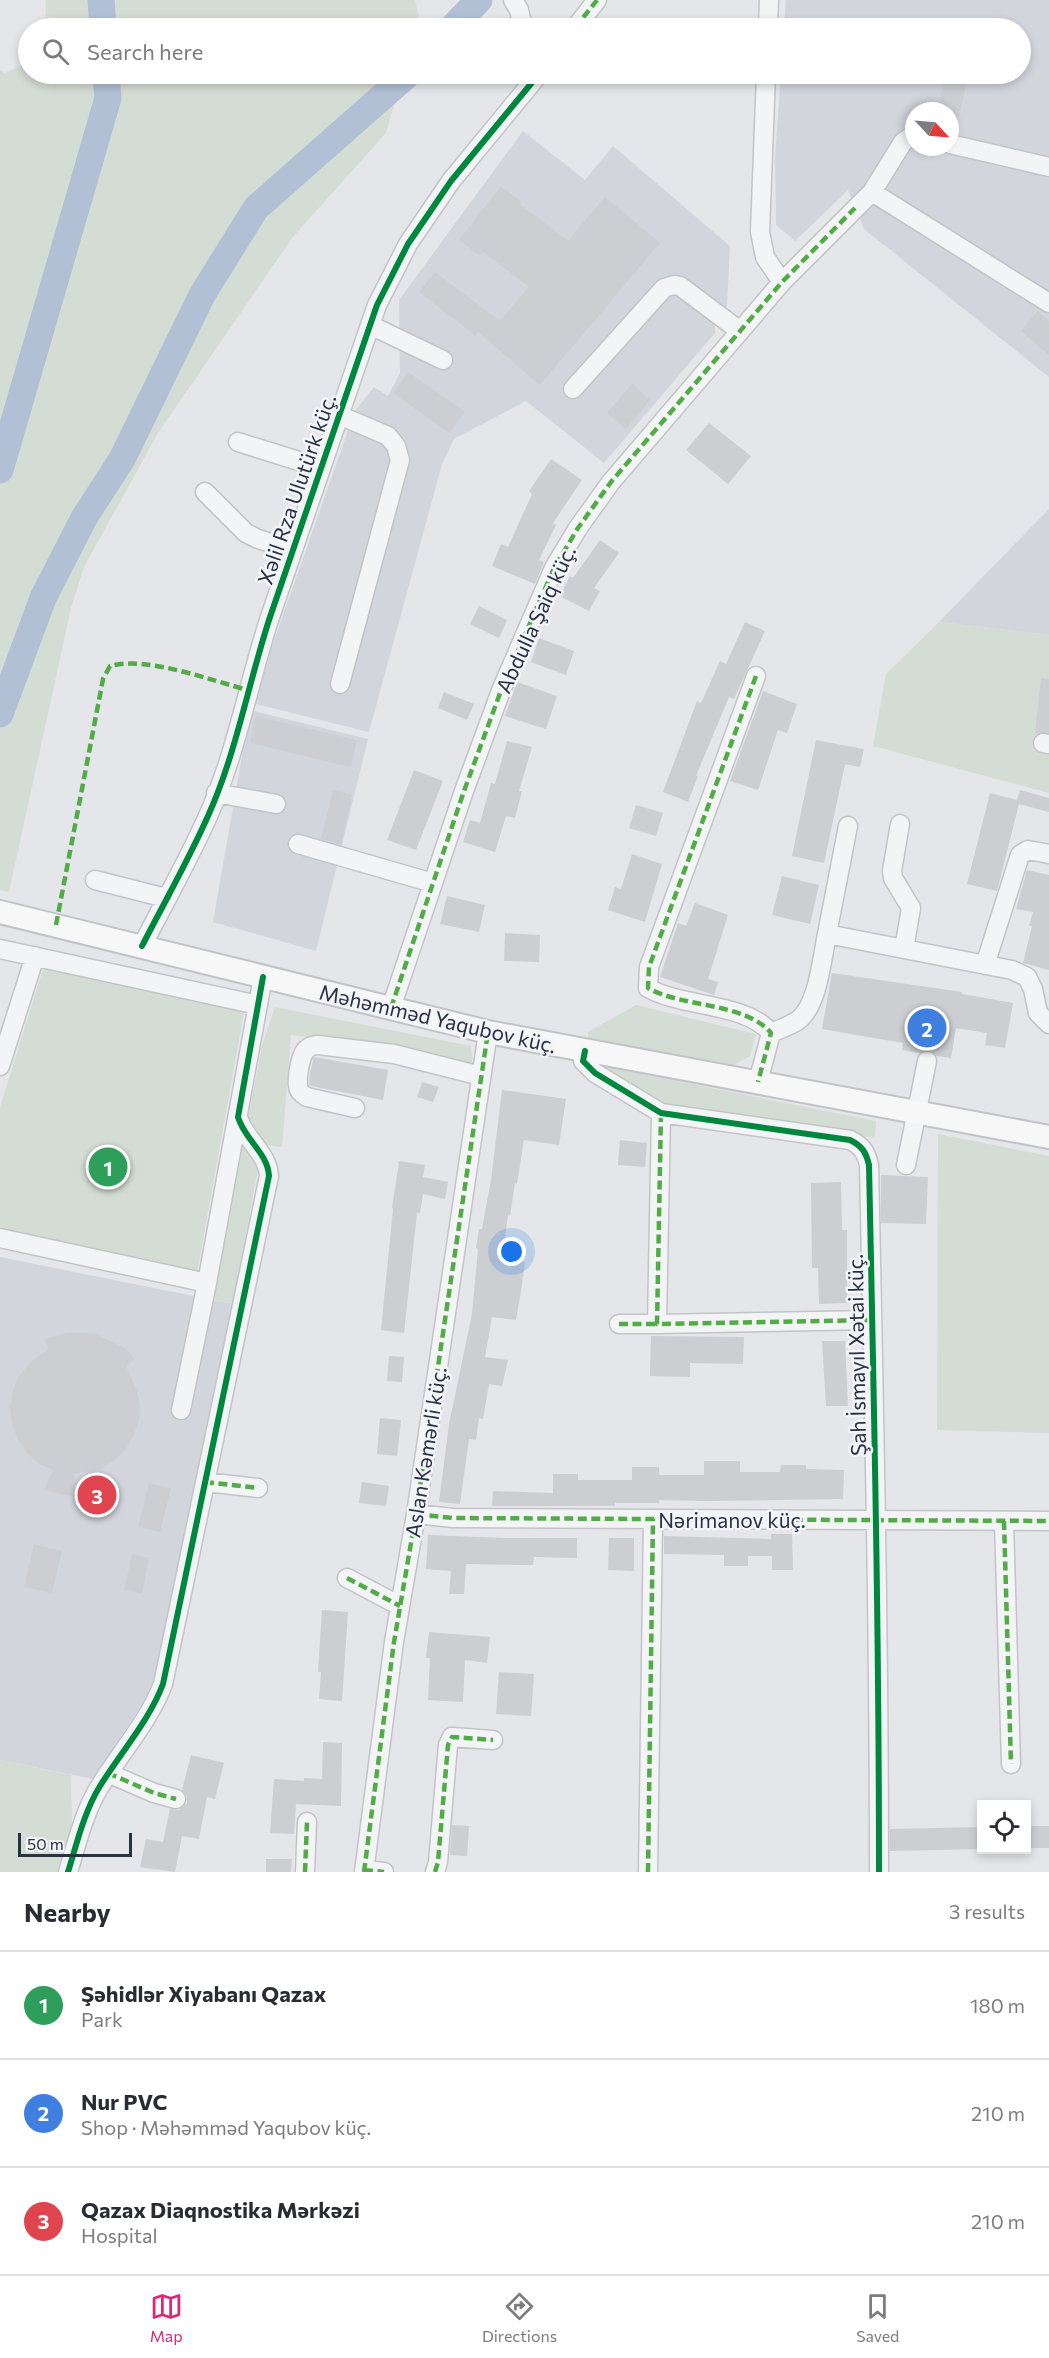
<!DOCTYPE html>
<meta charset="utf-8">
<style>
:root{--surface:#fff;--page:#f7f7f7;--text:#2b2b33;--muted:#7c7c81;--line:#e1e1e2;--accent:#db2777}
body{margin:0;font-family:Commissioner,sans-serif;background:var(--page);color:var(--text)}
.controls{position:absolute;right:18px;bottom:18px;display:grid;overflow:hidden;border-radius:0px;box-shadow:0 3px 9px #0003}
.controls button{width:54px;height:54px;display:grid;place-items:center;padding:0;border:0;border-bottom:2px solid var(--line);background:var(--surface);color:var(--text);font:30px sans-serif}
.compass{position:absolute;left:905px;top:102px;width:54px;height:54px;border-radius:50%;background:var(--surface);box-shadow:0 3px 9px #0003;rotate:116deg}
.scale{position:absolute;left:18px;bottom:15px;width:114px;box-sizing:border-box;padding-left:6px;border:3px solid #293144;border-top:0;font-size:16px;line-height:21px;white-space:nowrap;color:#293144;-webkit-text-stroke:4px #f2f4f8;paint-order:stroke}
.you{position:absolute;left:512px;top:1252px;width:21px;height:21px;margin:-15px;border:4px solid #fff;border-radius:50%;background:#1a73e8;box-shadow:0 0 0 9px #1a73e833}
.badge{display:grid;place-items:center;width:39px;height:39px;border-radius:50%;background:var(--accent);color:#fff;font-size:20px;font-weight:700}
.pin{position:absolute;translate:-50% -50%;border:3px solid #fff;box-shadow:0 2px 6px #0006}
.list{margin:0;padding:0;list-style:none}
h2{display:flex;justify-content:space-between;align-items:center;height:78px;margin:0;padding:0 24px;font-size:26px}
h2 small{font-size:20px;font-weight:400;color:var(--muted)}
.list li{display:grid;grid-template-columns:39px 1fr auto;gap:18px;align-items:center;box-sizing:border-box;height:108px;padding:0 24px;border-top:2px solid var(--line)}
.list b{display:block;font-size:22px;white-space:nowrap}
.list p{margin:0;font-size:20px;white-space:nowrap;color:var(--muted)}
.list em{font-size:20px;font-style:normal;color:var(--muted)}
.icon{flex:none;width:33px;height:33px;fill:none;stroke:currentColor;stroke-width:2;stroke-linecap:round;stroke-linejoin:round}
.map{position:relative;flex:none;width:1049px;height:1872px;overflow:hidden}
.search{position:absolute;background:var(--surface);box-shadow:0 3px 9px #0003;left:18px;right:18px;top:18px;height:66px;display:flex;align-items:center;gap:15px;box-sizing:border-box;padding:0 21px;border-radius:33px;color:var(--muted);font-size:22px}
.sheet{height:402px;background:var(--surface)}
nav{display:flex;justify-content:space-around;align-items:center;box-sizing:border-box;height:84px;border-top:2px solid var(--line);background:var(--surface);font-size:16px;color:var(--muted)}
nav a{display:grid;justify-items:center;gap:3px}
nav .on{color:var(--accent)}
.map>svg:first-child{display:block}
</style>
<div class="map">
<svg width="1049" height="1872" viewBox="0 0 1049 1872">
<rect width="100%" height="100%" fill="#e4e6e9"/>
<!-- built -->
<path fill="#d2d5dc" fill-rule="evenodd" d="M786 0H1049V377L864 229 848 190 795 241 776 225 775 157 781 74H1020V28H784ZM914 111H950V147H914Z
M523 131 585 180 613 146 730 246 727 306 715 320V333L604 463 526 401 454 439 442 464 369 732 252 703 355 411 374 387 388 396 400 373 399 300Z
M1049 509V635L939 622Z
M250 710 368 739 316 951 213 922Z
M0 1257 233 1304 154 1686 93 1779 0 1760Z"/>
<!-- green -->
<path fill="#d4ddd4" d="M46 0H415L419 17 416 28H45Z
M28 62V74H403L386 133 292 238 158 433 84 567 71 608 9 892 0 890V71L5 73Z
M939 622 1049 635V793L873 746 886 674Z
M44 966 244 1012 197 1273 0 1227V1107Z
M636 1005 756 1034 750 1056 732 1066 588 1040V1032Z
M275 1007 471 1046 473 1067 392 1046 291 1035 282 1147 266 1145 248 1117 262 1046Z
M601 1066 876 1121 875 1138 665 1109 599 1069Z
M938 1134 1049 1156V1433L937 1430Z
M239 1144H247L258 1169 233 1304 211 1299Z
M0 1760 71 1775 72 1831 58 1872H0Z"/>
<g fill="none" stroke-linecap="round" stroke-linejoin="round">
<!-- river -->
<path stroke="#b1c0d5" stroke-width="27" d="M101 0 103 28
M452 28 479 0
M0 470 108 98 106 74
M0 714 43 598 84 518 122 459 202 295 256 208 408 74"/>
</g>
<!-- building -->
<path fill="#ccced2" d="M945 76 967 82 955 134 950 133V111H937Z
M501 186 522 202 520 204 568 241 605 197 660 243 540 385 478 332 475 335 419 292 435 272 500 321 529 287 483 252 480 256 459 240Z
M1038 311 1049 321V355L1021 331Z
M408 372 465 412 449 433 393 393Z
M632 384 650 400 626 429 607 413Z
M709 423 751 456 728 484 686 450Z
M551 459 582 480 553 523 556 525 539 560 544 562 535 584 492 566 501 544 508 547 532 494 529 491Z
M600 540 619 553 594 588 600 591 589 611 560 596 570 576 573 578Z
M479 606 507 620 499 638 470 624Z
M745 622 765 631 734 699 729 697 696 776H698L688 802 663 792 697 701 701 703 720 661 726 664Z
M539 638 574 651 566 675 531 662Z
M1041 678 1049 679V733H1035Z
M517 682 557 696 546 729 505 716Z
M763 691 797 704 787 733 778 730 758 790 730 781Z
M444 692 474 704 467 720 438 708Z
M256 716 357 740 351 767 250 743Z
M816 740 864 749 860 767 845 764 824 863 792 856Z
M507 741 532 747 519 791H522L515 818 506 816 495 852 463 842 470 820 480 823 491 783 495 784Z
M414 770 443 781 416 850 387 840Z
M333 790 352 795 341 845 321 839Z
M1020 790 1049 798V812L1019 804 997 891 967 884 990 793 1017 800Z
M636 805 663 813 656 836 629 828Z
M632 854 662 864 645 922 608 910 615 887 621 889Z
M1027 870 1049 875V970L1023 963 1032 926H1029L1033 912 1016 909Z
M782 876 819 885 810 924 772 915Z
M447 896 485 905 479 932 440 924Z
M695 903 728 915 708 979 718 982 714 995 660 977 678 923 686 926Z
M505 933 540 935 539 962 504 961Z
M832 973 962 992V994L1013 1003 1005 1048 985 1045 987 1033 956 1028 951 1058 937 1056 929 1050 919 1053 902 1050 903 1043 822 1029Z
M314 1057 388 1070 383 1100 311 1086 309 1085 310 1073Z
M422 1082 439 1087 433 1102 417 1097Z
M502 1090 566 1099 559 1145 524 1140 517 1184 515 1183 510 1216 508 1215 502 1259 525 1262 521 1291 516 1320 492 1317 485 1357 508 1360 502 1386 489 1384 483 1419 479 1418 476 1440 469 1439 460 1504 439 1502 449 1424 472 1314 478 1249 476 1248 479 1229H482L491 1180Z
M620 1140 647 1143 645 1167 618 1165Z
M399 1161 425 1165 423 1177 448 1182 445 1199 423 1194 420 1213H417L404 1333 381 1330 393 1209 392 1208Z
M881 1175 928 1177 926 1224 881 1223Z
M841 1182 842 1230H847V1303L819 1304 818 1268H812L811 1183Z
M69 1332 96 1334 125 1348 135 1359 126 1366 136 1388 140 1404 139 1420 134 1435 126 1449 114 1461 100 1469 74 1474 75 1497 44 1490 53 1470 38 1463 26 1452 17 1438 12 1423 10 1407 13 1391 19 1376 30 1363 48 1349 45 1339Z
M651 1336 744 1337 743 1364 690 1363V1377L650 1376Z
M822 1341H845L848 1406H826Z
M389 1356 404 1357 402 1382 387 1381Z
M380 1418 401 1420 397 1456 377 1454Z
M704 1461H740V1472H780L781 1465H806V1469L844 1470 843 1499 704 1501 659 1500V1503H615V1506H492L493 1491 553 1493V1474H578V1480H632V1467H659V1475H704Z
M362 1482 389 1486 386 1506 359 1503Z
M149 1483 171 1488 160 1532 138 1527Z
M771 1534H792L793 1570H772V1556H748V1566H724V1555L664 1554V1536L771 1539Z
M428 1535 508 1538H577V1558L534 1557 533 1565 466 1564 464 1594H449L451 1571 426 1569Z
M609 1538H634V1571L608 1570Z
M34 1544 62 1551 52 1593 24 1587Z
M132 1554 149 1558 142 1594 124 1590Z
M322 1610 348 1612 342 1701 319 1699 321 1672H318Z
M429 1632 490 1637 487 1663 465 1660 463 1702 428 1700 430 1658H426Z
M499 1672 534 1674 531 1716 496 1714Z
M323 1742 342 1743 341 1806 296 1804 294 1834 270 1833 274 1779 304 1781V1778L322 1779Z
M191 1755 224 1763 215 1799 207 1797 199 1839 182 1836 175 1872 140 1867 146 1839 163 1842 170 1809 179 1810 187 1803V1796L182 1790Z
M452 1825 469 1826 467 1856 450 1855Z
M1026 1826H1049V1848H1026Z
M981 1827V1849L890 1851V1829Z
M266 1859H292L291 1872H266Z"/>
<g fill="none" stroke-linecap="round" stroke-linejoin="round">
<!-- minor casing -->
<g stroke="#c2c4c7" stroke-width="21">
<path id="minor" d="M513 0 519 10 523 28
M575 28 597 0
M768 28 769 0
M766 74 760 232 765 257 782 282
M950 144 1049 167
M872 192 903 142 910 137H914
M370 325 443 360
M573 389 664 288 674 285 680 286 740 331
M339 415 388 436 396 446 400 460 340 684
M238 442 321 468
M205 492 246 533 258 539 293 550
M756 676 649 967 648 988C683 1008 745 1002 771 1033L758 1082
M1043 743 1049 744
M216 793 276 804
M900 824 892 871 893 878 911 908 904 949
M298 844 433 883
M95 880 166 898
M827 934 848 826
M142 946C164 903 188 861 208 816 236 754 248 685 269 620L377 305 408 244 451 181 539 74
M0 949 258 1005
M985 965 1020 855 1028 850 1049 854
M391 1008 464 791 502 688 554 568 578 528 611 482 782 282 872 192 1049 303
M771 1033C780 1029 789 1026 797 1021 818 1007 822 958 827 934L1012 970 1027 977 1033 989 1038 1013 1049 1024
M585 1051 583 1061 595 1073 661 1113 850 1140C862 1146 866 1152 869 1165 874 1401 879 1636 879 1872
M0 1066 35 956
M355 1108 307 1097C302 1094 298 1091 298 1086 297 1077 300 1053 308 1048 311 1046 314 1045 318 1045L394 1054 481 1076
M661 1113 657 1324 872 1320
M906 1165 927 1061
M0 1238 207 1283 263 977
M619 1324H657
M181 1410 207 1283
M205 1482 258 1488
M416 1514 453 1518 1049 1521
M1004 1521 1011 1764
M347 1578 400 1606
M108 1773 154 1793 176 1799
M364 1870 384 1872
M68 1872C77 1843 84 1812 100 1786 121 1752 149 1721 163 1684L269 1176C268 1153 244 1139 238 1117
M305 1872 307 1822
M364 1872 394 1642 416 1514 488 1032
M435 1872 438 1862 448 1745 452 1737 493 1740
M648 1872 653 1519"/>
</g>
<!-- major casing -->
<g stroke="#c0c3c7" stroke-width="26">
<path id="major" d="M0 912 488 1032 1049 1137"/>
</g>
<!-- minor -->
<use href="#minor" stroke="#f3f4f6" stroke-width="18"/>
<!-- major -->
<use href="#major" stroke="#f7f7f7" stroke-width="22"/>
<!-- quiet -->
<path stroke="#53ab47" stroke-width="4.5" stroke-dasharray="9 4.5" stroke-linecap="butt" d="M575 28 597 0
M756 676 649 967 648 988C683 1008 745 1002 771 1033L758 1082
M56 925 103 679 110 666C148 656 209 680 248 690
M391 1008 464 791 502 688 554 568 578 528 611 482 782 282 855 208
M661 1113 657 1324 872 1320
M619 1324H657
M205 1482 258 1488
M416 1514 453 1518 1049 1521
M1004 1521 1011 1764
M347 1578 400 1606
M108 1773 154 1793 176 1799
M364 1870 384 1872
M305 1872 307 1822
M364 1872 394 1642 416 1514 488 1032
M435 1872 438 1862 448 1745 452 1737 493 1740
M648 1872 653 1519"/>
<!-- cycleway casing -->
<g stroke="#f2f4f8" stroke-width="10">
<path id="cycleway" d="M142 946C164 903 188 861 208 816 236 754 248 685 269 620L377 305 408 244 451 181 539 74
M585 1051 583 1061 595 1073 661 1113 850 1140C862 1146 866 1152 869 1165 874 1401 879 1636 879 1872
M68 1872C77 1843 84 1812 100 1786 121 1752 149 1721 163 1684L269 1176C268 1153 244 1139 238 1117L263 977"/>
</g>
<!-- cycleway -->
<use href="#cycleway" stroke="#00873e" stroke-width="6"/>
</g>
<g text-anchor="middle" dominant-baseline="central" stroke-width="5" stroke-linejoin="round" paint-order="stroke">
<!-- street labels -->
<g font-size="21" fill="#293144" stroke="#f2f4f8">
<text transform="translate(296 489) rotate(-71)">Xəlil Rza Ulutürk küç.</text>
<text transform="translate(535 619) rotate(-65)">Abdulla Şaiq küç.</text>
<text transform="translate(438 1018) rotate(13)">Məhəmməd Yaqubov küç.</text>
<text transform="translate(856 1355) rotate(-91)">Şah İsmayıl Xətai küç.</text>
<text transform="translate(425 1452) rotate(-81)">Aslan Kəmərli küç.</text>
<text x="732" y="1519">Nərimanov küç.</text>
</g>
</g>
</svg>
<div class="controls">
<button><svg class="icon" aria-label="locate" viewBox="0 0 24 24"><circle cx="12" cy="12" r="6"/><path d="M12 2v4M12 18v4M2 12h4M18 12h4"/></svg></button>
</div>
<svg class="compass" viewBox="-18 -18 36 36"><path d="M0-13l5 13h-10z" fill="#e53935"/><path d="M0 13l5-13h-10z" fill="#7c7c81"/></svg>
<div class="scale">50 m</div>
<div class="you"></div>
<div class="pin badge" style="left:108px;top:1167px;background:#2e9e5b">1</div>
<div class="pin badge" style="left:927px;top:1028px;background:#3f7fe0">2</div>
<div class="pin badge" style="left:97px;top:1495px;background:#e0444e">3</div>
<div class="search"><svg class="icon" aria-label="search" viewBox="0 0 24 24"><circle cx="10" cy="10" r="6"/><path d="M15 15l6 6"/></svg>Search here</div>
</div>
<section class="sheet">
<h2>Nearby<small>3 results</small></h2>
<ul class="list">
<li><span class="badge" style="background:#2e9e5b">1</span><div><b>Şəhidlər Xiyabanı Qazax</b><p>Park</p></div><em>180 m</em></li>
<li><span class="badge" style="background:#3f7fe0">2</span><div><b>Nur PVC</b><p>Shop · Məhəmməd Yaqubov küç.</p></div><em>210 m</em></li>
<li><span class="badge" style="background:#e0444e">3</span><div><b>Qazax Diaqnostika Mərkəzi</b><p>Hospital</p></div><em>210 m</em></li>
</ul>
</section>
<nav>
<a class="on"><svg class="icon" aria-label="map" viewBox="0 0 24 24"><path d="M3 6l6-2 6 2 6-2v14l-6 2-6-2-6 2zM9 4v14M15 6v14"/></svg>Map</a>
<a><svg class="icon" aria-label="directions" viewBox="0 0 24 24"><path d="M12 3l9 9-9 9-9-9zM9 14v-3h6M13 9l2 2-2 2"/></svg>Directions</a>
<a><svg class="icon" aria-label="saved" viewBox="0 0 24 24"><path d="M7 4h10v16l-5-4-5 4z"/></svg>Saved</a>
</nav>
